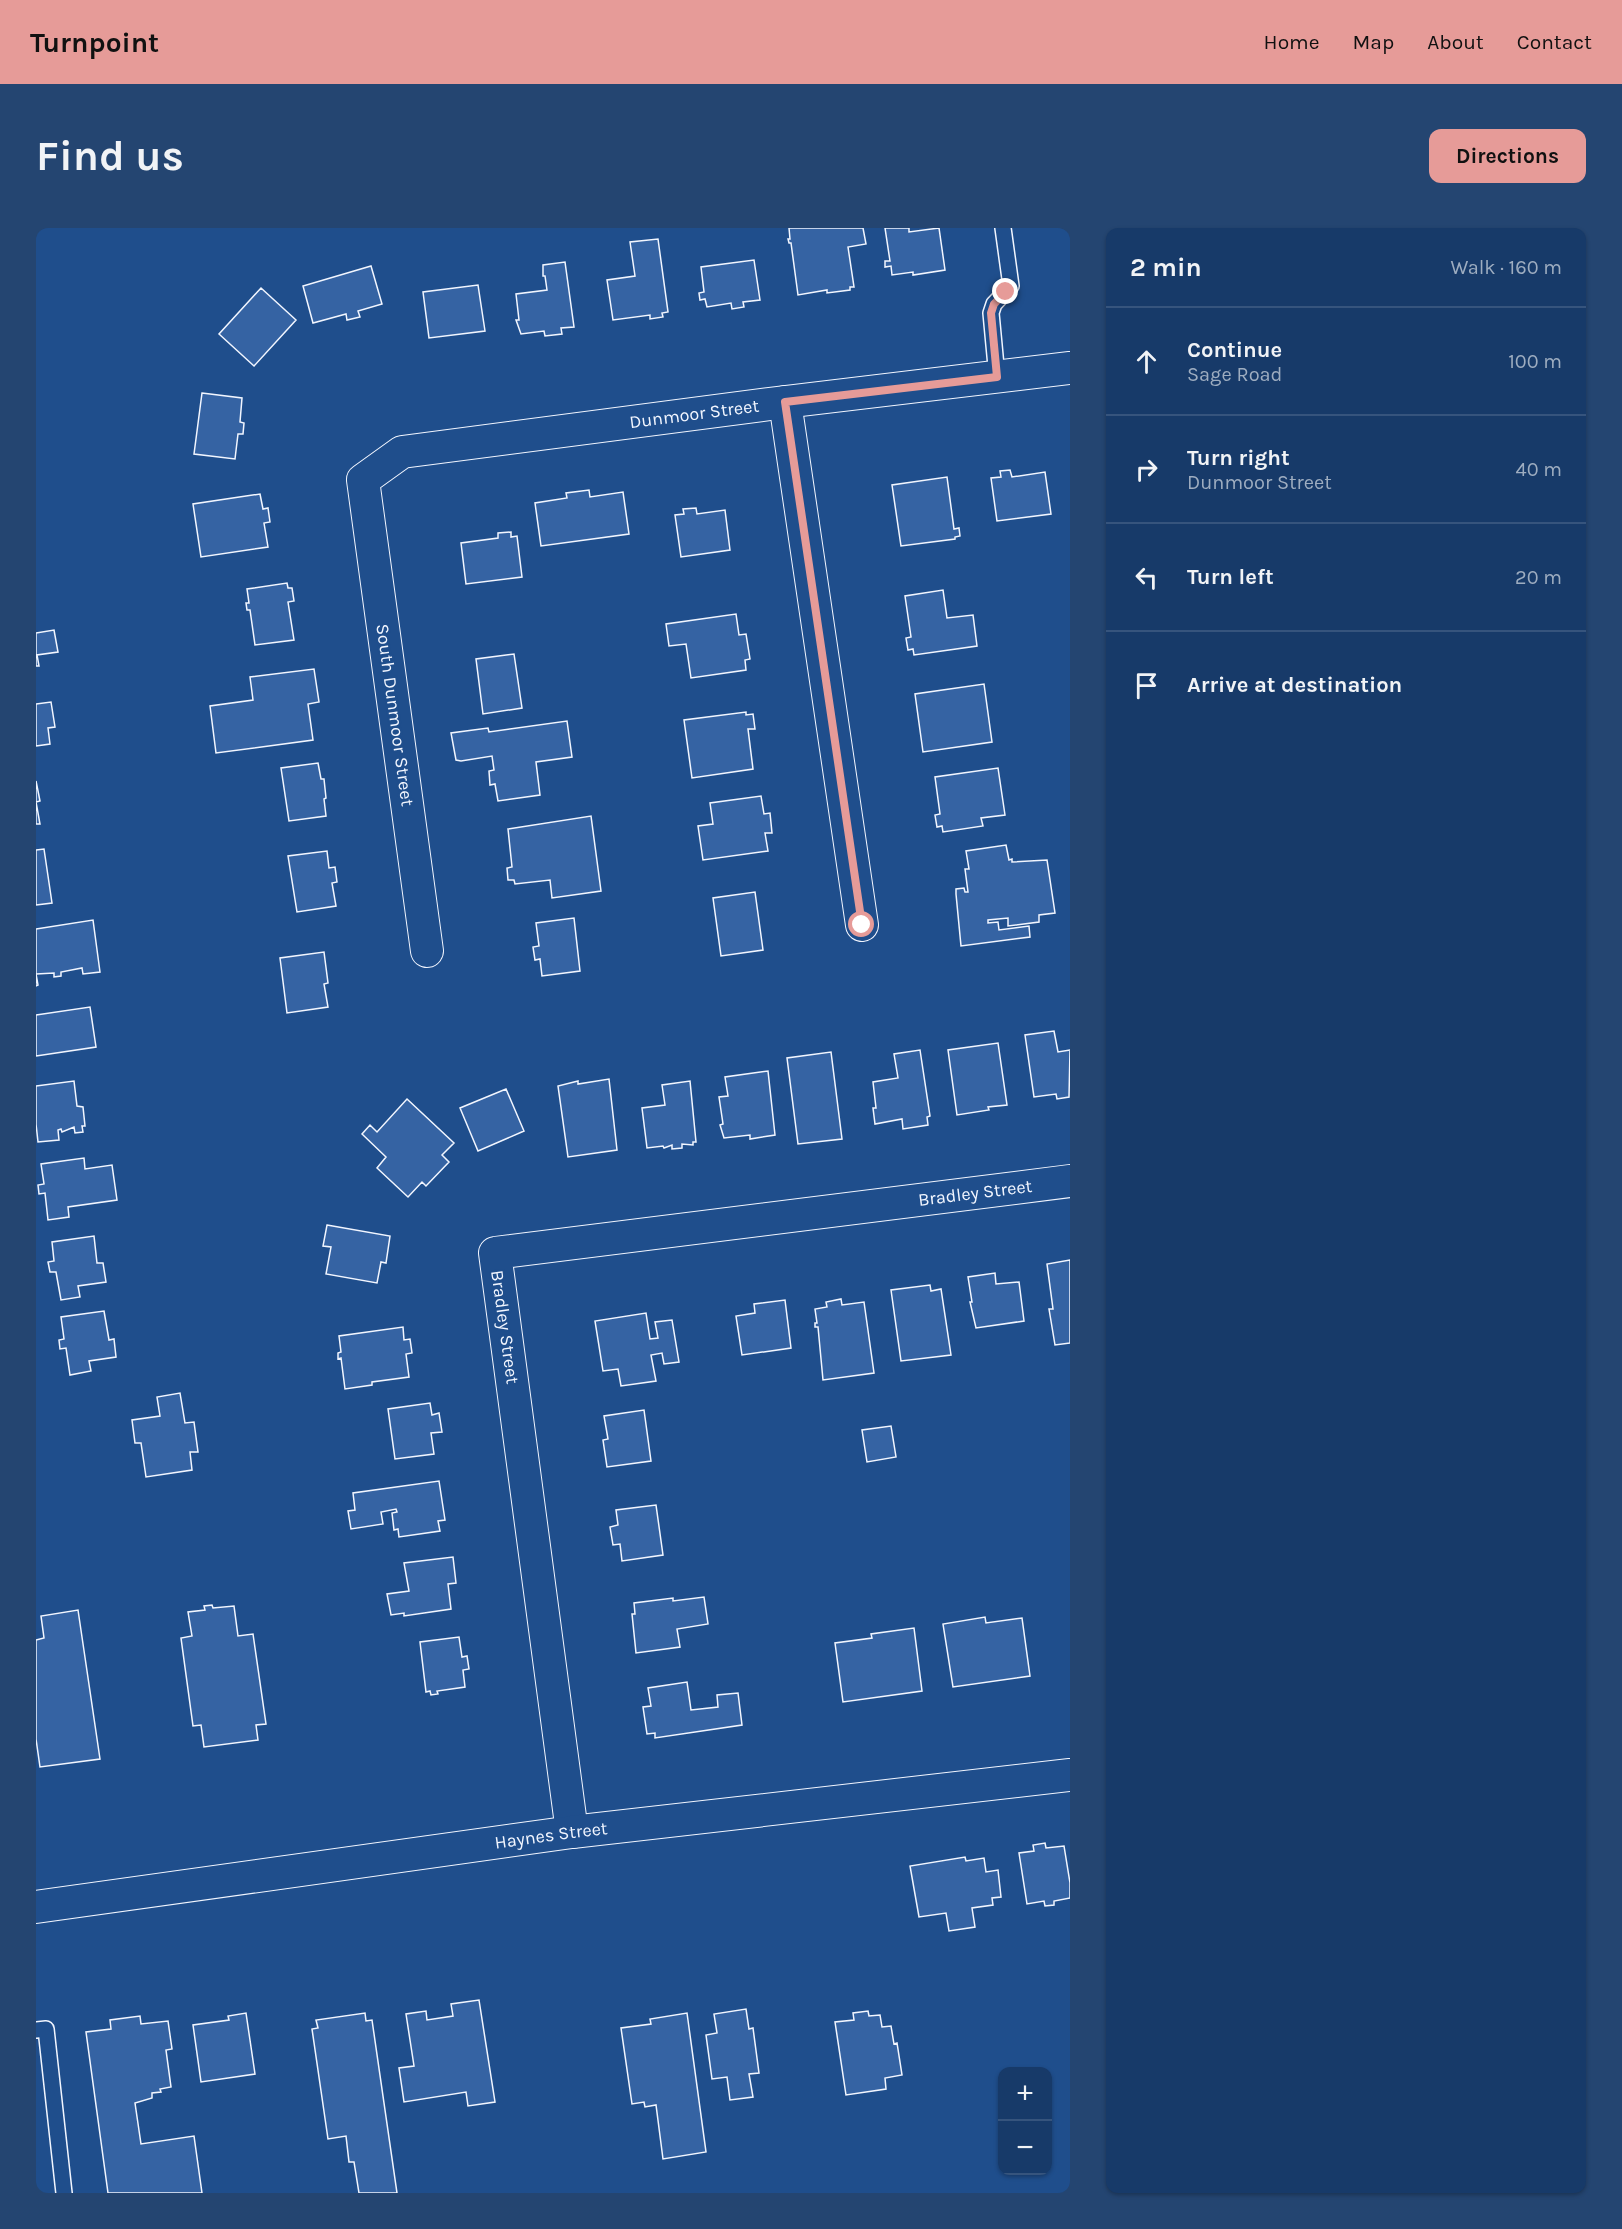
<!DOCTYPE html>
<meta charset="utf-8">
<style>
:root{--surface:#173a69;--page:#244571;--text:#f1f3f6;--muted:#9eadc0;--line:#36547d;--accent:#e69b98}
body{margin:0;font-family:Karla,sans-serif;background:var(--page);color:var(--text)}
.controls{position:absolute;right:18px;bottom:18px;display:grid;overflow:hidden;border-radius:12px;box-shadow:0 2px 4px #0004}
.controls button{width:54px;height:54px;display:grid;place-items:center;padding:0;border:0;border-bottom:2px solid var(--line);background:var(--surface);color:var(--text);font:30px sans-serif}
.stop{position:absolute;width:18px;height:18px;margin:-14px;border:4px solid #e69b98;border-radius:50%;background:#fff}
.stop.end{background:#e69b98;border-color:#fff;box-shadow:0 2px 6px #0008}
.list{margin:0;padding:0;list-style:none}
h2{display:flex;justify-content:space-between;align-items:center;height:78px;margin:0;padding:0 24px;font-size:26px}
h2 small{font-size:20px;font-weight:400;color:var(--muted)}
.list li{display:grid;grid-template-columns:39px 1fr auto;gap:18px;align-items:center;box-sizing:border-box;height:108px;padding:0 24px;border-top:2px solid var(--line)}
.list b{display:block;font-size:22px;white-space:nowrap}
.list p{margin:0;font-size:20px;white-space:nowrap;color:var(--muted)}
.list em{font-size:20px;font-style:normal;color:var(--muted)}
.icon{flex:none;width:33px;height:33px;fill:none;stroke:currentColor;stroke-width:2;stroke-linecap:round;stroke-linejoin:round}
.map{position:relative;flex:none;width:1034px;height:1965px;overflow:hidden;border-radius:12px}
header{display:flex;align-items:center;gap:36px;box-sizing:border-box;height:84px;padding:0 30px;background:var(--accent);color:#111}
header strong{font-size:28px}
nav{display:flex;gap:33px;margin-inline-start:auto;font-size:21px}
.intro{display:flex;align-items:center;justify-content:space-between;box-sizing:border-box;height:144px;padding:0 36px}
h1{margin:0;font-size:42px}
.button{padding:15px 27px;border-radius:12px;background:var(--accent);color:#111;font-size:21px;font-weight:700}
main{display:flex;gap:36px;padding:0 36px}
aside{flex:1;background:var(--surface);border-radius:12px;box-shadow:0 2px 4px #0004}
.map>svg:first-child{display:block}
</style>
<header>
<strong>Turnpoint</strong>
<nav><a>Home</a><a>Map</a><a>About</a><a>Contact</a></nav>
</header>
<div class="intro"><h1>Find us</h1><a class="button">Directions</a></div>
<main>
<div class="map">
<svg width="1034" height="1965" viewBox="0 0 1034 1965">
<rect width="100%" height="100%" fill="#1f4e8c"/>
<!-- building -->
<path fill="#3563a3" stroke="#f2f6ff" stroke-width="1.5" d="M753 0H827L830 16 812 19 818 59H814V62L791 65V62L762 67 755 15H753L752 11H754Z
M849 0H873V4L903 0 909 42 877 47V44L856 47 855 38 849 39V33H854Z
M622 11 632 84 626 85 627 89 614 91V87L577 92 571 52 599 48 594 14Z
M718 32 724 72 707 74 708 79 696 81 695 75 671 79 669 71 664 72 663 65 668 64 665 39Z
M529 34 538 99 525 100 526 106 509 108 508 103 485 106 480 92H483L480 66 511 62 509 48H507V37Z
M335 38 346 76 322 83 324 89 311 92 310 86 277 95 267 58Z
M442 57 449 103 393 110 387 64Z
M225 60 260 92 218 138 183 106Z
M166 165 206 170 204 194 208 195 207 206H202L199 231 158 226Z
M974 242 976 249 1009 244 1015 286 961 293 955 250 965 249 964 243Z
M911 249 918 301 923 300 924 308 919 309V311L865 318 856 257Z
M553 262 554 269 587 264 593 306 505 318 499 275 531 270 530 265Z
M224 266 227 281 232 280 234 294 228 295 232 319 165 329 157 276Z
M660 280 661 286 689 282 694 322 645 329 639 287 648 286 647 281Z
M475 304V309L481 308 486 349 430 356 425 315 462 310V305Z
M251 355 252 360H256L258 373 252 374 258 412 219 417 214 382H211L210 375H213L211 361Z
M907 362 911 390 937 387 941 418 878 427 877 421 872 422 870 410 875 409 869 368Z
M700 386 703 407 710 406 714 431 709 432 710 442 655 450 650 416 633 418 630 396Z
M18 402 22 424 1 427 3 438H0V405Z
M478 426 486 480 447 486 440 431Z
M278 441 283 474 272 476 277 512 180 525 174 478 217 472 214 449Z
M948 456 956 514 887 524 879 466Z
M15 474 19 499 12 500 14 516 0 518V476Z
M710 484V487L717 486 719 501H712L717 541 656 550 648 492Z
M531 493 536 529 500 534 504 567 462 573 459 556 454 557 453 543 458 542 456 528 425 533 420 532 415 505 452 500 453 504Z
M282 535 285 551H288L290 570 288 571 290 588 253 593 245 540Z
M962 540 969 587 945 590 947 598 907 604 906 598 901 599 899 587 904 586 899 549Z
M0 553 4 573 0 574 4 596H0Z
M725 568 728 586 734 585 736 605H729L732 623 667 632 662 598 677 596 674 575Z
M555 588 565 663 516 670 514 652 479 656 478 652H472L471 640 476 639 472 601Z
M970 617 973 632 976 631V634L1011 632 1019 685 1003 687V694L972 698V690L952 692V695L962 694 963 702 993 698 994 709 925 718 920 666V661L928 660 929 664H932L929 641H933L930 623Z
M8 621 16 675 0 677V622Z
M291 623 293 640 299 639 301 654 296 655 300 678 261 684 252 628Z
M719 664 727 722 685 728 677 670Z
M538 690 544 743 506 748 504 731 499 732 497 719 503 718 500 695Z
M57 692 64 744 47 746 46 740 25 744V748L18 749V745L0 746 2 757 0 758V701Z
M288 724 292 755 288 756 292 779 251 785 244 730Z
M54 779 60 819 0 828V787Z
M1018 803 1022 824 1034 822 1033 869 1021 871 1020 866 998 869 989 807Z
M962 815 971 877 952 879 953 882 921 887 912 822Z
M884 822 894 888 891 889 892 897 867 901 866 891 839 896 837 880H840L837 854 862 850 858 826Z
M795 824 806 911 762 916 751 830Z
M732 843 739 907 714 911V907L688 910 684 897 687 896 683 869 692 868 689 849Z
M573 851 581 922 532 929 522 858 542 853V856Z
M38 853 41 878 47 879 49 898H46L47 904 39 905 38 899 26 904 25 901 22 902 23 912 2 914 0 896V858Z
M654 853 660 914H657V917L646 916V920L636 921V917L628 920 627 918 611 920 606 880 629 877 626 857Z
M470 861 488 903 442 923 424 880Z
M371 871 418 915 406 927 413 934 390 958 386 954 372 969 341 940 350 929 326 906 334 897 341 904Z
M48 930 49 941 76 937 81 972 32 979 33 989 12 992 9 965 3 966 2 957 8 956 5 936Z
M291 997 354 1008 350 1035 345 1034 341 1055 290 1046 295 1019 287 1018Z
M58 1008 61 1035H67L70 1054 42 1058 44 1069 25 1072 20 1044H14L12 1034 18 1033 16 1014Z
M1034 1032V1115L1019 1117 1013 1081H1017L1011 1036Z
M959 1045 960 1056 983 1054 988 1093 940 1100 934 1074H936L932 1049Z
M894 1057 895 1063 905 1061 915 1127 865 1133 855 1062Z
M805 1071 806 1077 828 1074 838 1145 787 1152 782 1099H779V1095H781L779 1081 791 1079 790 1074Z
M749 1072 755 1120 706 1127 700 1088 719 1085 718 1076Z
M68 1083 73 1112 78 1111 80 1129 53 1133 55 1143 34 1147 30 1120 24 1121 23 1112 28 1111 25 1089Z
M610 1085 614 1111 622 1110 619 1094 636 1092 643 1134 628 1136 626 1125 615 1127 620 1153 585 1158 582 1141 567 1143 559 1093Z
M367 1099 368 1112 374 1111 376 1125 370 1126 373 1149 336 1154V1157L309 1161 305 1130 302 1131V1125L305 1124 303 1108Z
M144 1165 149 1195 158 1194 162 1224H154L156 1242 110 1249 105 1215H99L96 1192 124 1188 121 1169Z
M394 1175 396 1187 403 1185 406 1204 395 1205 398 1226 359 1231 352 1181Z
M608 1182 615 1233 571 1239 567 1212 572 1211 568 1188Z
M855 1198 860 1229 831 1234 826 1202Z
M403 1253 409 1292 402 1293 404 1303 363 1309 362 1301 358 1302 356 1285 361 1284 360 1281 345 1284 347 1296 315 1301 312 1283 319 1282 317 1265Z
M620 1277 627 1327 586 1333 584 1316 577 1317 574 1299 582 1297 580 1282Z
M417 1329 420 1355 412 1356 415 1381 368 1388V1385L355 1387 351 1366 373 1363 368 1335Z
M668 1369 672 1396 641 1401 644 1419 600 1425 596 1386H599L598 1375 637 1370V1373Z
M176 1377 177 1380 198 1378 202 1408 217 1406 230 1496 220 1497 222 1512 168 1519 165 1497 157 1498 145 1410 156 1408 152 1384 169 1382 168 1378Z
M42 1382 64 1531 4 1539 0 1511V1412L8 1410 5 1388Z
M949 1389 950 1395 986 1390 994 1448 917 1459 907 1396Z
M878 1400 886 1463 807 1474 799 1415 836 1410 835 1406Z
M423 1409 426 1429 431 1428 433 1441 427 1442 429 1459 401 1463 402 1466 395 1467 394 1463 390 1464 384 1414Z
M651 1454 655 1482 682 1479 681 1467 702 1465 706 1497 619 1510V1505L611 1506 607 1479 615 1478 612 1460Z
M1009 1615 1010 1620 1028 1618 1034 1655V1670L1018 1673V1677L1009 1678 1008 1673 991 1676 983 1625 998 1623 997 1617Z
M929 1629 930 1633 948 1630 950 1644 962 1642 965 1669 956 1670 957 1677 936 1680 939 1699 913 1703 910 1685 883 1689 874 1638Z
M443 1772 459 1874 432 1878 430 1864 368 1874 363 1840 378 1838 370 1786 390 1783 391 1792 417 1788 415 1776Z
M710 1781 713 1801 717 1800 723 1845 713 1846 717 1869 694 1872 691 1849 676 1851 670 1807 681 1805 678 1786Z
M832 1783 833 1788 844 1787 846 1799 855 1798 858 1816 861 1815 866 1847 849 1850 850 1861 810 1867 799 1794 818 1792 817 1785Z
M210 1785 219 1846 165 1854 157 1797 193 1792 192 1788Z
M329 1785 330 1793 336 1792 361 1965H323L318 1934H313L310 1908 292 1911 276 1801 282 1800 280 1792Z
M651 1785 670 1924 627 1931 620 1877 609 1879 608 1874 596 1876 585 1800 615 1796 614 1791Z
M104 1788 105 1796 132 1793 136 1821 130 1822 135 1859 124 1861 125 1864 116 1865V1870L99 1875 105 1916 158 1908 166 1965H72L50 1804 75 1801 74 1792Z"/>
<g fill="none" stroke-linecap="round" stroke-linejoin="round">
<!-- lane casing -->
<g stroke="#f2f6ff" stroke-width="18">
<path id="lane" d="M961 149 955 85 958 76 975 58 967 0
M0 1802 10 1801 28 1965"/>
</g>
<!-- street casing -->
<g stroke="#f2f6ff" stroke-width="34">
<g id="street">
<path d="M749 174 826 697"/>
<path id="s1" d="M391 723 327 252 366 224 749 174 1034 140"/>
<path id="s2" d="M536 1604 459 1025 1034 953"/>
<path id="s3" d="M0 1679 536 1604 1034 1547"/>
</g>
</g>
<!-- lane -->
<use href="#lane" stroke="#1f4e8c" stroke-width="15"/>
<!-- street -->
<use href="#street" stroke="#1f4e8c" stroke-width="32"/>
</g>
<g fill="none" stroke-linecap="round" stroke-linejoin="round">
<!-- route -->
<path stroke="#e69b98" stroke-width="8" d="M826 697 749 174 961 149 955 85 958 76 970 64"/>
</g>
<g text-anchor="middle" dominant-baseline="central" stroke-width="4.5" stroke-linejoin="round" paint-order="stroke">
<!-- street labels -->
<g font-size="18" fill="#f2f6ff" stroke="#1f4e8c">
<text stroke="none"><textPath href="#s1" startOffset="818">Dunmoor Street</textPath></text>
<text transform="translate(359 487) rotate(82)">South Dunmoor Street</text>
<text stroke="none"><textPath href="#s2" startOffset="1068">Bradley Street</textPath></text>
<text transform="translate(469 1099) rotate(82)">Bradley Street</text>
<text stroke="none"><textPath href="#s3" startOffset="520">Haynes Street</textPath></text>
</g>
</g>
</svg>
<div class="controls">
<button>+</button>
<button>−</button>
</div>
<div class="stop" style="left:826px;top:697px"></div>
<div class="stop end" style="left:970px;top:64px"></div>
</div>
<aside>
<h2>2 min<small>Walk · 160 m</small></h2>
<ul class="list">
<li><svg class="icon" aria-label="ahead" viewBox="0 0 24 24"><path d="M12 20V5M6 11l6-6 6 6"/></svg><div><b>Continue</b><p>Sage Road</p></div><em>100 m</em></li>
<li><svg class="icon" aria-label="right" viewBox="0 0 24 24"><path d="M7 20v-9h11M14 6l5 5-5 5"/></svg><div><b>Turn right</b><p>Dunmoor Street</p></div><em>40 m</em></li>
<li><svg class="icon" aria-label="left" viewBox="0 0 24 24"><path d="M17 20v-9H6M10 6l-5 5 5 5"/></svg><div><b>Turn left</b></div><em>20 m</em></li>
<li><svg class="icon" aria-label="arrive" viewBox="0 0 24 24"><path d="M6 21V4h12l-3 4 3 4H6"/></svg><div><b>Arrive at destination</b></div></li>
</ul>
</aside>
</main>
